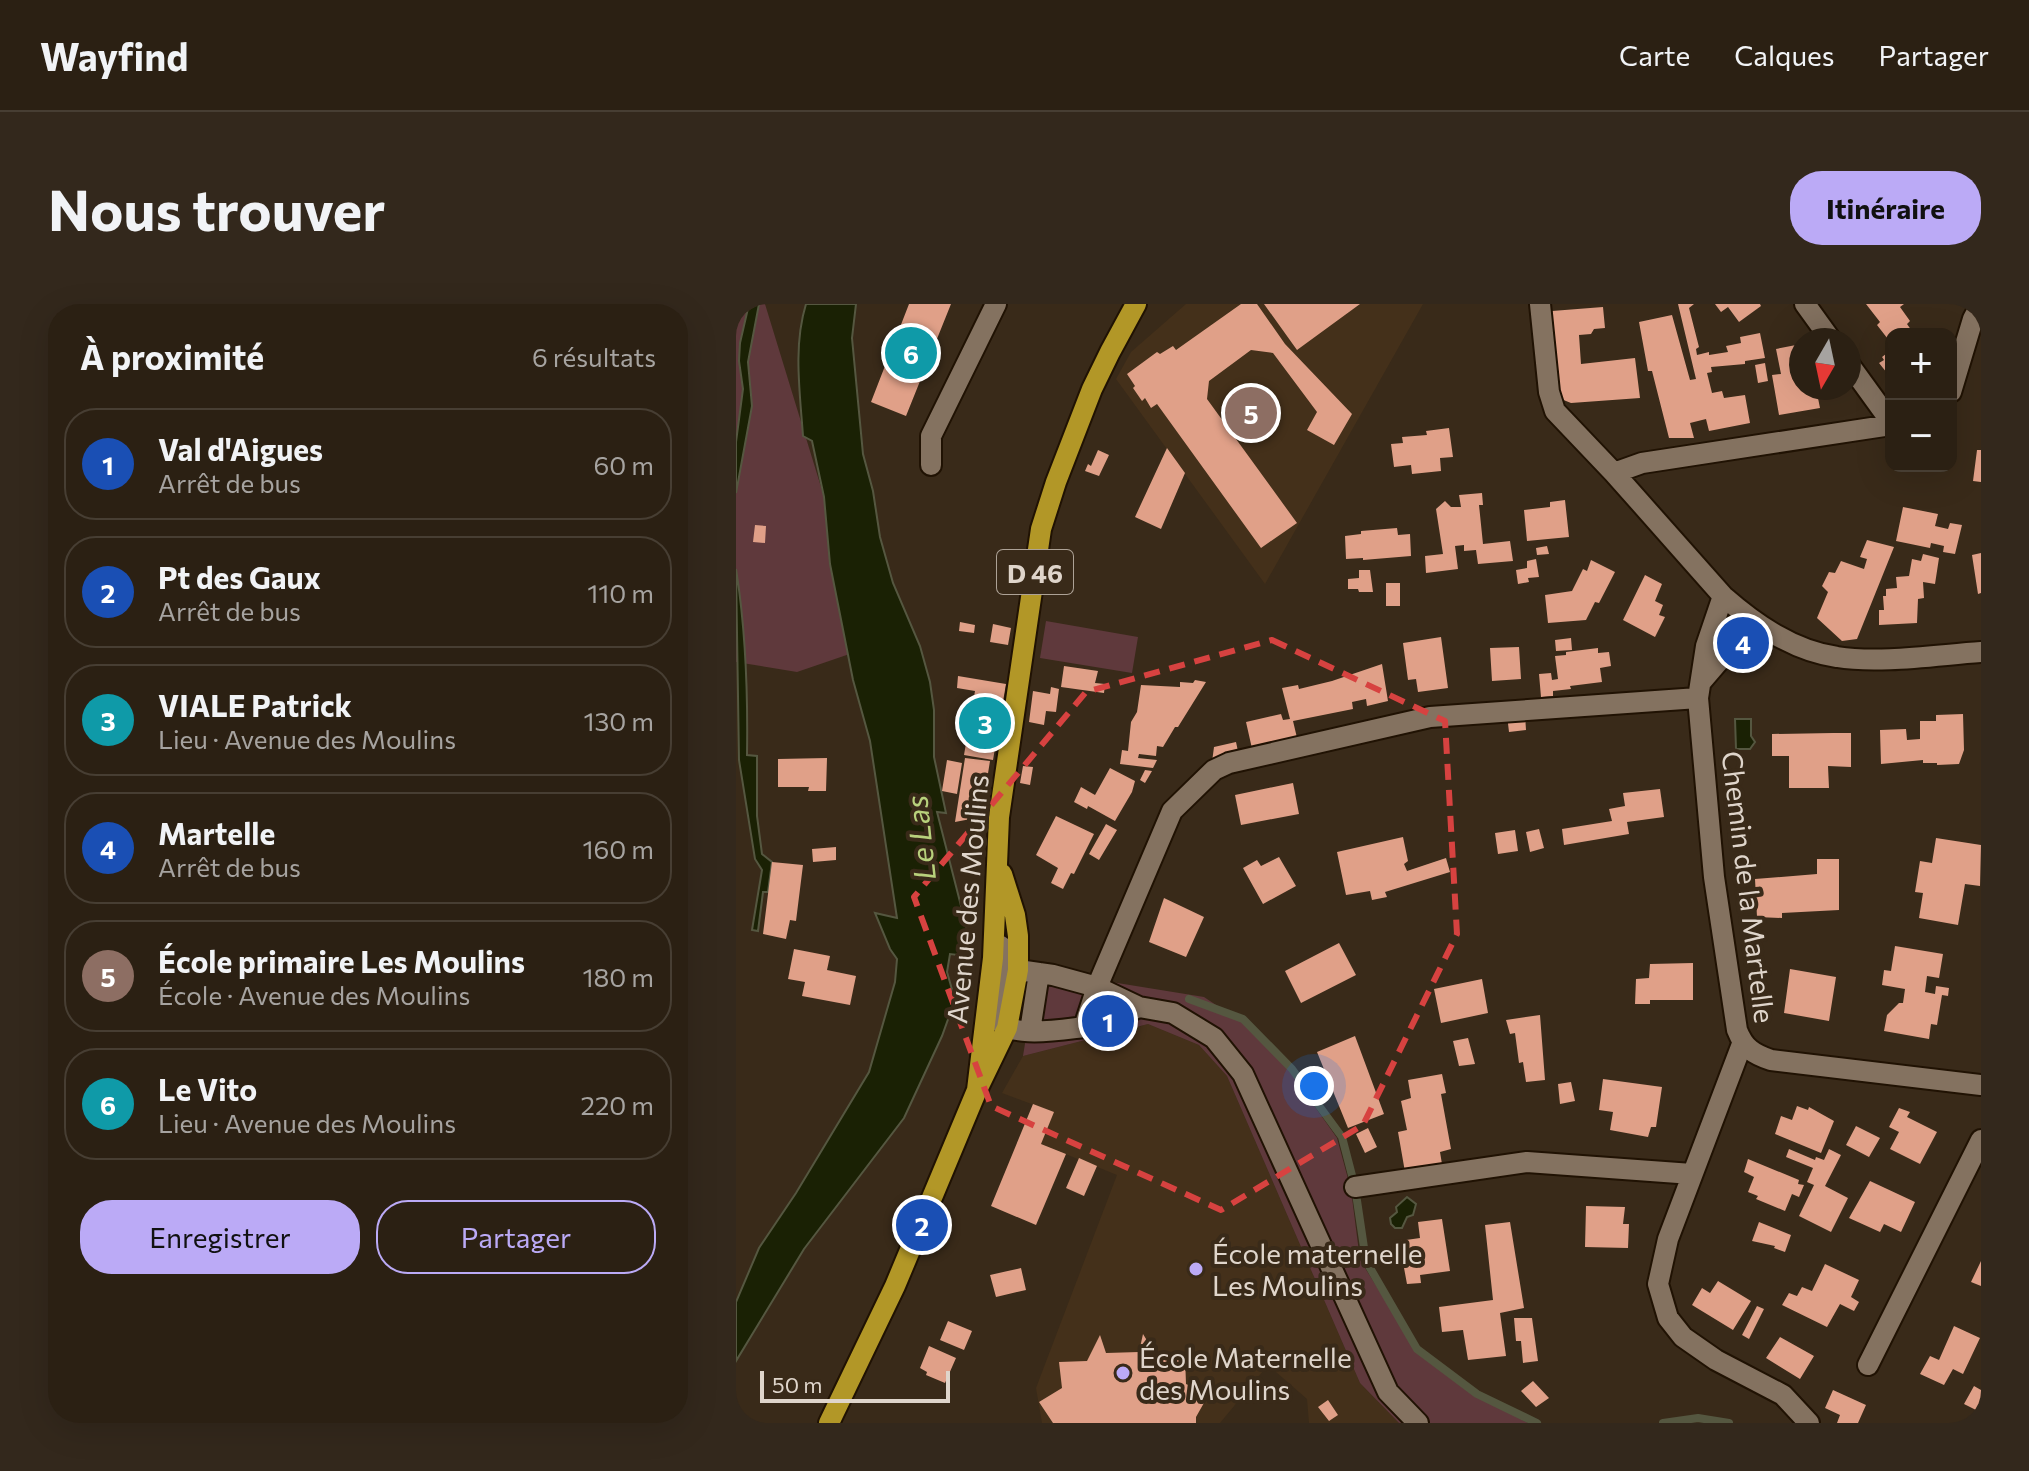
<!DOCTYPE html>
<html lang="fr">
<meta charset="utf-8">
<style>
:root{--surface:#2b2013;--page:#33281c;--text:#f1f3f6;--muted:#a6a3a0;--line:#473e33;--accent:#bbaaf6}
body{margin:0;font-family:Commissioner,sans-serif;background:var(--page);color:var(--text)}
.controls{position:absolute;right:24px;top:24px;display:grid;overflow:hidden;border-radius:16px;box-shadow:0 8px 32px #0002}
.controls button{width:72px;height:72px;display:grid;place-items:center;padding:0;border:0;border-bottom:2px solid var(--line);background:var(--surface);color:var(--text);font:40px sans-serif}
.compass{position:absolute;left:1053px;top:24px;width:72px;height:72px;border-radius:50%;background:var(--surface);box-shadow:0 8px 32px #0002;rotate:189deg}
.scale{position:absolute;left:24px;bottom:20px;width:190px;box-sizing:border-box;padding-left:8px;border:4px solid #dfd5cb;border-top:0;font-size:22px;line-height:28px;white-space:nowrap;color:#dfd5cb;-webkit-text-stroke:6px #392a19;paint-order:stroke}
.you{position:absolute;left:578px;top:782px;width:28px;height:28px;margin:-20px;border:6px solid #fff;border-radius:50%;background:#1a73e8;box-shadow:0 0 0 12px #1a73e833}
.badge{display:grid;place-items:center;width:52px;height:52px;border-radius:50%;background:var(--accent);color:#fff;font-size:26px;font-weight:700}
.pin{position:absolute;translate:-50% -50%;border:4px solid #fff;box-shadow:0 2px 8px #0006}
.list{margin:0;padding:0;list-style:none}
h2{display:flex;justify-content:space-between;align-items:center;height:104px;margin:0;padding:0 32px;font-size:34px}
h2 small{font-size:26px;font-weight:400;color:var(--muted)}
.list li{display:grid;grid-template-columns:52px 1fr auto;gap:24px;align-items:center;box-sizing:border-box;height:112px;margin:0 16px 16px;padding:0 16px;border:2px solid var(--line);border-radius:32px}
.list b{display:block;font-size:30px;white-space:nowrap}
.list p{margin:0;font-size:26px;white-space:nowrap;color:var(--muted)}
.list em{font-size:26px;font-style:normal;color:var(--muted)}
.actions{display:flex;gap:16px;padding:24px 32px}
.actions a{flex:1;padding:18px 0;border:2px solid var(--accent);border-radius:32px;text-align:center;font-size:28px;color:var(--accent)}
.actions .main{background:var(--accent);color:#111}
.map{position:relative;flex:none;width:1245px;height:1119px;overflow:hidden;border-radius:32px}
header{display:flex;align-items:center;gap:48px;box-sizing:border-box;height:112px;padding:0 40px;background:var(--surface);border-bottom:2px solid var(--line)}
header strong{font-size:38px}
nav{display:flex;gap:44px;margin-inline-start:auto;font-size:28px}
.intro{display:flex;align-items:center;justify-content:space-between;box-sizing:border-box;height:192px;padding:0 48px}
h1{margin:0;font-size:56px}
.button{padding:20px 36px;border-radius:32px;background:var(--accent);color:#111;font-size:28px;font-weight:700}
main{display:flex;gap:48px;padding:0 48px}
aside{flex:1;background:var(--surface);border-radius:32px;box-shadow:0 8px 32px #0002}
.map>svg:first-child{display:block}
</style>
<header>
<strong>Wayfind</strong>
<nav><a>Carte</a><a>Calques</a><a>Partager</a></nav>
</header>
<div class="intro"><h1>Nous trouver</h1><a class="button">Itinéraire</a></div>
<main>
<aside>
<h2>À proximité<small>6 résultats</small></h2>
<ul class="list">
<li><span class="badge" style="background:#1a4fb4">1</span><div><b>Val d'Aigues</b><p>Arrêt de bus</p></div><em>60 m</em></li>
<li><span class="badge" style="background:#1a4fb4">2</span><div><b>Pt des Gaux</b><p>Arrêt de bus</p></div><em>110 m</em></li>
<li><span class="badge" style="background:#0f9aa8">3</span><div><b>VIALE Patrick</b><p>Lieu · Avenue des Moulins</p></div><em>130 m</em></li>
<li><span class="badge" style="background:#1a4fb4">4</span><div><b>Martelle</b><p>Arrêt de bus</p></div><em>160 m</em></li>
<li><span class="badge" style="background:#8d6e63">5</span><div><b>École primaire Les Moulins</b><p>École · Avenue des Moulins</p></div><em>180 m</em></li>
<li><span class="badge" style="background:#0f9aa8">6</span><div><b>Le Vito</b><p>Lieu · Avenue des Moulins</p></div><em>220 m</em></li>
</ul>
<div class="actions"><a class="main">Enregistrer</a><a>Partager</a></div>
</aside>
<div class="map">
<svg width="1245" height="1119" viewBox="0 0 1245 1119">
<rect width="100%" height="100%" fill="#392a19"/>
<!-- built -->
<path fill="#44301a" d="M450 0H687L529 280 380 75 395 48Z
M412 720 463 741 491 772 624 1079 663 1119H573L571 1095 532 1061 484 1119H306L300 1084 381 871 305 840 317 808 266 789 287 752Z"/>
<!-- green -->
<path fill="#5f393c" d="M0 0H29L134 343 61 368 0 358Z
M310 317 402 333 396 369 304 354Z
M301 666 468 693 507 719 553 766 601 834 615 886 624 956 681 1047 744 1093 792 1119H663L624 1079 491 772 463 741 412 720 287 752Z"/>
<!-- water -->
<path fill="#1a2104" stroke="#555740" stroke-width="2" d="M13 0H23L12 58 16 102 0 189V138L7 85 3 57 4 39Z
M70 0H120L116 34 127 150 137 187 144 233 157 279 184 342 194 378 198 406V453L210 509 201 508 234 637 231 652 214 650 211 668 219 696 206 732 168 814 68 945 0 1057V998L23 944 60 889 133 768 159 678 161 655 154 645 139 609 161 614 134 437 117 376 94 260 88 193 76 137 67 132C64 89 57 42 70 0Z
M0 265C10 327 12 388 11 451L21 452V512L26 550 36 558 32 588H27L22 627 16 626 26 566 19 555 3 456Z
M999 415H1015V432L1019 438 1014 445H1000Z
M671 893 680 900 677 911 671 913 666 924H659L655 920 654 914 661 908 660 903Z"/>
<g fill="none" stroke-linecap="round" stroke-linejoin="round">
<!-- stream -->
<path stroke="#555740" stroke-width="8" d="M453 695 507 715 556 765 606 833 619 883 630 957 681 1045 741 1090 801 1119
M927 1119 962 1114 993 1119"/>
</g>
<!-- building -->
<path fill="#e0a088" d="M173 0H215L170 112 135 98Z
M505 0H521L549 40 616 110 598 141 571 126 581 108 537 49 515 46 473 77 471 95 561 219 525 244 421 100 415 104 409 94 406 97 397 84 399 82 391 70 421 48 424 50 437 42 440 46Z
M528 0H624L561 46Z
M942 0H958L953 4 963 43 960 45 961 51 973 48V51L992 48 990 42 1005 39 1004 33 1024 29 1029 54 1009 57V60L975 63 976 68 971 69 976 89 986 87 988 94 1009 91 1014 119 973 127 970 115 954 119 958 134H933L916 67H912L903 18 936 11 954 76 960 75Z
M979 0H1024L1025 2 1003 18 992 3 985 8Z
M1130 0H1168L1164 3 1174 17 1171 20 1178 30H1155V39L1141 21 1144 18Z
M867 3 869 24 858 25 855 30 843 31 845 60 899 54 904 94 835 99 825 95 816 7Z
M1060 41 1065 84H1080L1084 104 1043 111 1036 71 1045 70 1040 45Z
M1155 46V74L1143 59 1148 56 1146 53Z
M1029 59 1032 77 1022 79 1019 61Z
M713 124 717 153 704 154 705 167 676 170 675 161 658 163 655 140 667 139 666 133 691 131 690 127Z
M431 144 449 169 425 225 399 213Z
M362 146 373 151 363 172 349 167 352 160 355 162Z
M1241 146H1245V178L1237 177Z
M746 189 747 201H743L747 240 774 237 777 257 742 260 740 246 728 247V241L719 242 722 265 690 269 689 252 707 250 700 205 709 197 715 203H725L723 191Z
M829 196 833 233 791 237 788 206 814 203V198Z
M1167 203 1202 210 1199 222 1212 225 1214 219 1226 221 1219 250 1207 248 1208 242 1195 239 1194 244 1160 237Z
M19 221 30 222 29 239 17 238Z
M661 224 662 231 674 230 675 252 627 256V254L610 255 609 232 625 230V227Z
M1131 236 1158 243 1121 335 1106 337 1081 314 1092 288 1086 282 1093 268 1099 269 1105 257 1128 265 1131 255 1124 253Z
M811 242 813 250 801 251 800 244Z
M1245 249V289L1242 290 1236 251Z
M1187 250 1203 254 1199 280 1187 278 1188 294 1182 295 1181 319 1143 321V306H1148L1147 292H1150V285L1161 284 1160 273 1173 272 1176 255 1185 257Z
M800 255 803 273 792 274 793 278 782 280 780 266 791 264V257Z
M855 256 879 268 863 299 859 298 850 316 812 319 809 291 836 287 847 265 851 267Z
M623 266H634L637 288H623L622 285H612V275L623 274Z
M909 271 926 280 919 297 927 301 923 311 929 313 919 333 887 316Z
M650 279H664V302H650Z
M224 318 239 321 238 329 223 327Z
M257 320 275 324 272 341 254 338Z
M705 333 712 384 682 388 680 375 672 376 667 339Z
M835 334 836 346 820 347 819 336Z
M783 343 785 375 756 377 754 344Z
M862 344V349L873 348 875 362 864 364 866 378 834 382 835 385 817 387V392L805 393 803 370 815 369 816 376 822 375 819 352 830 351V348Z
M646 360 652 397 631 402 630 395 616 398 617 405 557 417 562 438 517 449 510 418 545 410 547 416 554 415 546 384 562 381 563 385 596 377Z
M328 362 362 367 359 379 369 380 368 389 325 383Z
M222 372 270 380 257 456 228 451 239 387 221 384Z
M459 376 470 378 442 423H439L427 443 421 442 420 452 403 450 402 454 421 456 417 464 384 460 386 446 392 447 395 418 401 408 405 381 444 383V378L457 379Z
M315 383 323 385 320 408 310 407 308 421 293 418 297 387 314 390Z
M1227 410 1228 446 1223 460 1201 461V459H1187V456L1145 460 1144 426 1170 425 1171 436 1184 435V417H1200V411Z
M771 411H789L790 426 773 428Z
M1097 429H1115V463L1092 462 1093 484H1053V452H1036V430Z
M500 438 503 452 476 458 478 443Z
M91 454 90 487H72L73 483H42V455Z
M229 454 254 457 245 513 219 518Z
M211 456 226 459 221 490 206 487Z
M287 462 297 463 294 481 284 479Z
M374 464 399 477 396 488 379 517 352 502 351 505 338 498 345 483 359 491Z
M409 466 416 467 409 479 404 476Z
M557 479 563 510 505 521 499 491Z
M924 485 928 513 891 518 893 530 828 541 826 525 876 517 873 505 889 502 887 489Z
M320 512 358 530 338 570 335 569 327 585 315 579 322 564 300 551Z
M370 520 381 526 363 556 353 550Z
M803 525 808 544 794 548 790 528Z
M779 526 782 547 762 550 759 529Z
M667 533 672 557 668 560 671 567 710 554 714 568 649 588 651 593 636 596 634 587 610 591 601 548Z
M1200 534 1245 541 1244 582 1229 580 1222 621 1183 614 1187 589 1179 588 1184 557 1196 559Z
M100 543V556L77 558 76 545Z
M543 553 560 582 527 600 507 564 521 556 525 562Z
M1081 555H1103V606L1046 609V614L1021 613 1019 575 1081 570Z
M36 558 67 561 60 617 54 616 50 635 27 630Z
M428 594 468 613 450 653 413 638Z
M603 639 620 671 565 699 549 667Z
M1159 642 1207 650 1203 674 1191 672 1189 688 1199 690 1200 682 1213 684 1212 692 1206 691 1201 721 1195 720 1193 735 1148 727 1151 711 1163 699H1167L1169 685 1146 681 1148 666 1155 667Z
M58 645 94 652 91 666 120 672 114 701 66 692 69 678 52 675Z
M957 659V696H914V700H899L900 675 913 674 914 660Z
M1054 665 1100 673 1093 717 1048 709Z
M746 675 752 709 705 719 698 685Z
M804 711 809 776 790 778 787 758 783 759 779 729 774 730 770 716Z
M619 732 648 810 612 824 581 748Z
M732 734 739 760 723 762 717 737Z
M706 770 710 789 705 790 715 845 704 848 706 860 669 868 662 828 671 826 665 797 675 794 672 776Z
M867 775 926 783 920 823H915L912 833 874 826 877 808 863 806Z
M835 778 839 797 824 800 822 780Z
M297 800 318 808 305 840 330 850 300 921 255 902Z
M1061 802 1072 806 1073 803 1098 817 1085 849 1039 830 1045 812 1056 816Z
M1163 804 1174 808 1171 813 1201 828 1184 860 1154 845 1163 828 1153 823Z
M1120 822 1144 834 1133 853 1110 841Z
M632 824 641 843 629 849 620 830Z
M1053 845 1079 856 1080 853 1088 856 1093 845 1105 851 1089 882 1112 894 1095 928 1063 912 1078 881 1071 878 1077 864 1050 853Z
M343 854 361 862 348 892 330 884Z
M1012 855 1063 876 1062 880 1068 881 1063 893 1056 890 1049 907 1020 895 1022 892 1012 888 1018 873 1008 868Z
M1134 877 1179 898 1165 928 1148 920 1144 928 1113 914Z
M850 902 889 903 887 920H893L892 944 849 943Z
M706 915 714 967 684 971 685 979 671 980 663 937 684 934 682 918Z
M774 918 788 1004 764 1009 770 1052 732 1056 727 1026 706 1028 703 1003 757 996 749 921Z
M1023 918 1055 931 1049 948 1038 944 1039 942 1016 937Z
M1245 957V982L1235 978Z
M1089 960 1123 976 1115 993 1123 998 1118 1007 1104 1000 1091 1023 1046 1001 1053 989 1061 992 1066 983 1076 987Z
M285 964 290 986 260 993 254 971Z
M982 977 1015 997 997 1026 956 1001 966 984 974 989Z
M1021 1002 1028 1005 1013 1035 1006 1031Z
M778 1014H796L802 1057 787 1059 785 1037H780Z
M212 1017 236 1027 228 1046 204 1036Z
M1218 1022 1244 1034 1227 1070 1217 1065 1208 1081 1184 1070 1194 1052 1203 1056Z
M407 1030 421 1053 449 1052 450 1080 473 1090 460 1113V1119H317L303 1098 326 1084 323 1058 351 1057 364 1031 370 1049 403 1048Z
M1044 1033 1078 1052 1064 1075 1030 1054Z
M193 1042 220 1054 209 1079 190 1071 191 1068 184 1064Z
M797 1077 813 1094 800 1103 785 1087Z
M1238 1082 1245 1086V1097L1240 1106 1228 1100Z
M1097 1086 1130 1101 1122 1119H1101L1104 1111 1089 1104Z
M592 1096 602 1111 593 1117 582 1103Z"/>
<g fill="none" stroke-linecap="round" stroke-linejoin="round">
<!-- minor casing -->
<g stroke="#201203" stroke-width="24">
<path id="minor" d="M804 0 813 88 819 107 878 169 987 292C1019 320 1057 347 1101 353 1143 360 1201 351 1245 348
M1069 0 1095 36
M1113 60 1155 118
M1215 88 1237 15 1245 0
M195 161V132L260 0
M878 169 906 159 1155 121
M987 292 970 342 962 394 978 573 1001 726C1008 744 1017 750 1035 756L1245 781
M965 378 983 357 1028 324
M253 698 265 673 282 666 317 671 361 683 348 723C329 725 266 737 261 711 259 699 264 685 265 673 266 663 265 652 265 642
M348 723 381 713 403 703
M294 727 303 669
M1006 740 932 935 922 980 932 1014 947 1033 980 1056 1047 1091 1073 1119
M619 883 791 858 956 870
M1132 1061 1245 836
M682 1119 652 1088 507 770 478 734 437 709 403 703 361 683 436 507 478 466 493 459 694 413 962 394"/>
</g>
<!-- major casing -->
<g stroke="#201203" stroke-width="24">
<path id="major" d="M241 786 257 654 263 513 305 225 320 178 356 85 374 48 400 0
M93 1119 159 982 241 786 271 724 282 666V632L279 611 266 570"/>
</g>
<!-- minor -->
<use href="#minor" stroke="#847260" stroke-width="20"/>
<!-- major -->
<use href="#major" stroke="#b29727" stroke-width="20"/>
</g>
<!-- marked area -->
<path fill="none" stroke="#d74240" stroke-width="6" stroke-dasharray="16 10" stroke-linejoin="round" d="M536 336 709 417 721 630 627 821 485 906 255 802 178 593 350 388Z"/>
<!-- markers -->
<g fill="#bbaaf6" stroke="#392a19" stroke-width="3">
<circle cx="460" cy="965" r="8"/>
<circle cx="387" cy="1069" r="8"/>
</g>
<g text-anchor="middle" dominant-baseline="central" stroke-width="8" stroke-linejoin="round" paint-order="stroke">
<!-- shield labels -->
<rect fill="#392a19" stroke="#ada296" stroke-width="2" x="261" y="246" width="76" height="44" rx="6"/>
<g font-size="26" font-weight="bold" fill="#dfd5cb">
<text x="299" y="268">D 46</text>
</g>
<!-- street labels -->
<g font-size="28" fill="#dfd5cb" stroke="#392a19">
<text transform="translate(1013 583) rotate(83)">Chemin de la Martelle</text>
<text transform="translate(231 595) rotate(-85)">Avenue des Moulins</text>
</g>
<!-- poi labels -->
<g font-size="28" fill="#dfd5cb" stroke="#392a19" text-anchor="start">
<text x="476" y="949">École maternelle<tspan x="476" dy="32">Les Moulins</tspan></text>
<text x="403" y="1053">École Maternelle<tspan x="403" dy="32">des Moulins</tspan></text>
</g>
<!-- water labels -->
<g font-size="30" font-style="italic" fill="#b8d17c" stroke="#392a19">
<text transform="translate(183 534) rotate(-96)">Le Las</text>
</g>
</g>
</svg>
<div class="controls">
<button>+</button>
<button>−</button>
</div>
<svg class="compass" viewBox="-18 -18 36 36"><path d="M0-13l5 13h-10z" fill="#e53935"/><path d="M0 13l5-13h-10z" fill="#a6a3a0"/></svg>
<div class="scale">50 m</div>
<div class="you"></div>
<div class="pin badge" style="left:372px;top:717px;background:#1a4fb4">1</div>
<div class="pin badge" style="left:186px;top:921px;background:#1a4fb4">2</div>
<div class="pin badge" style="left:249px;top:419px;background:#0f9aa8">3</div>
<div class="pin badge" style="left:1007px;top:339px;background:#1a4fb4">4</div>
<div class="pin badge" style="left:515px;top:109px;background:#8d6e63">5</div>
<div class="pin badge" style="left:175px;top:49px;background:#0f9aa8">6</div>
</div>
</main>
